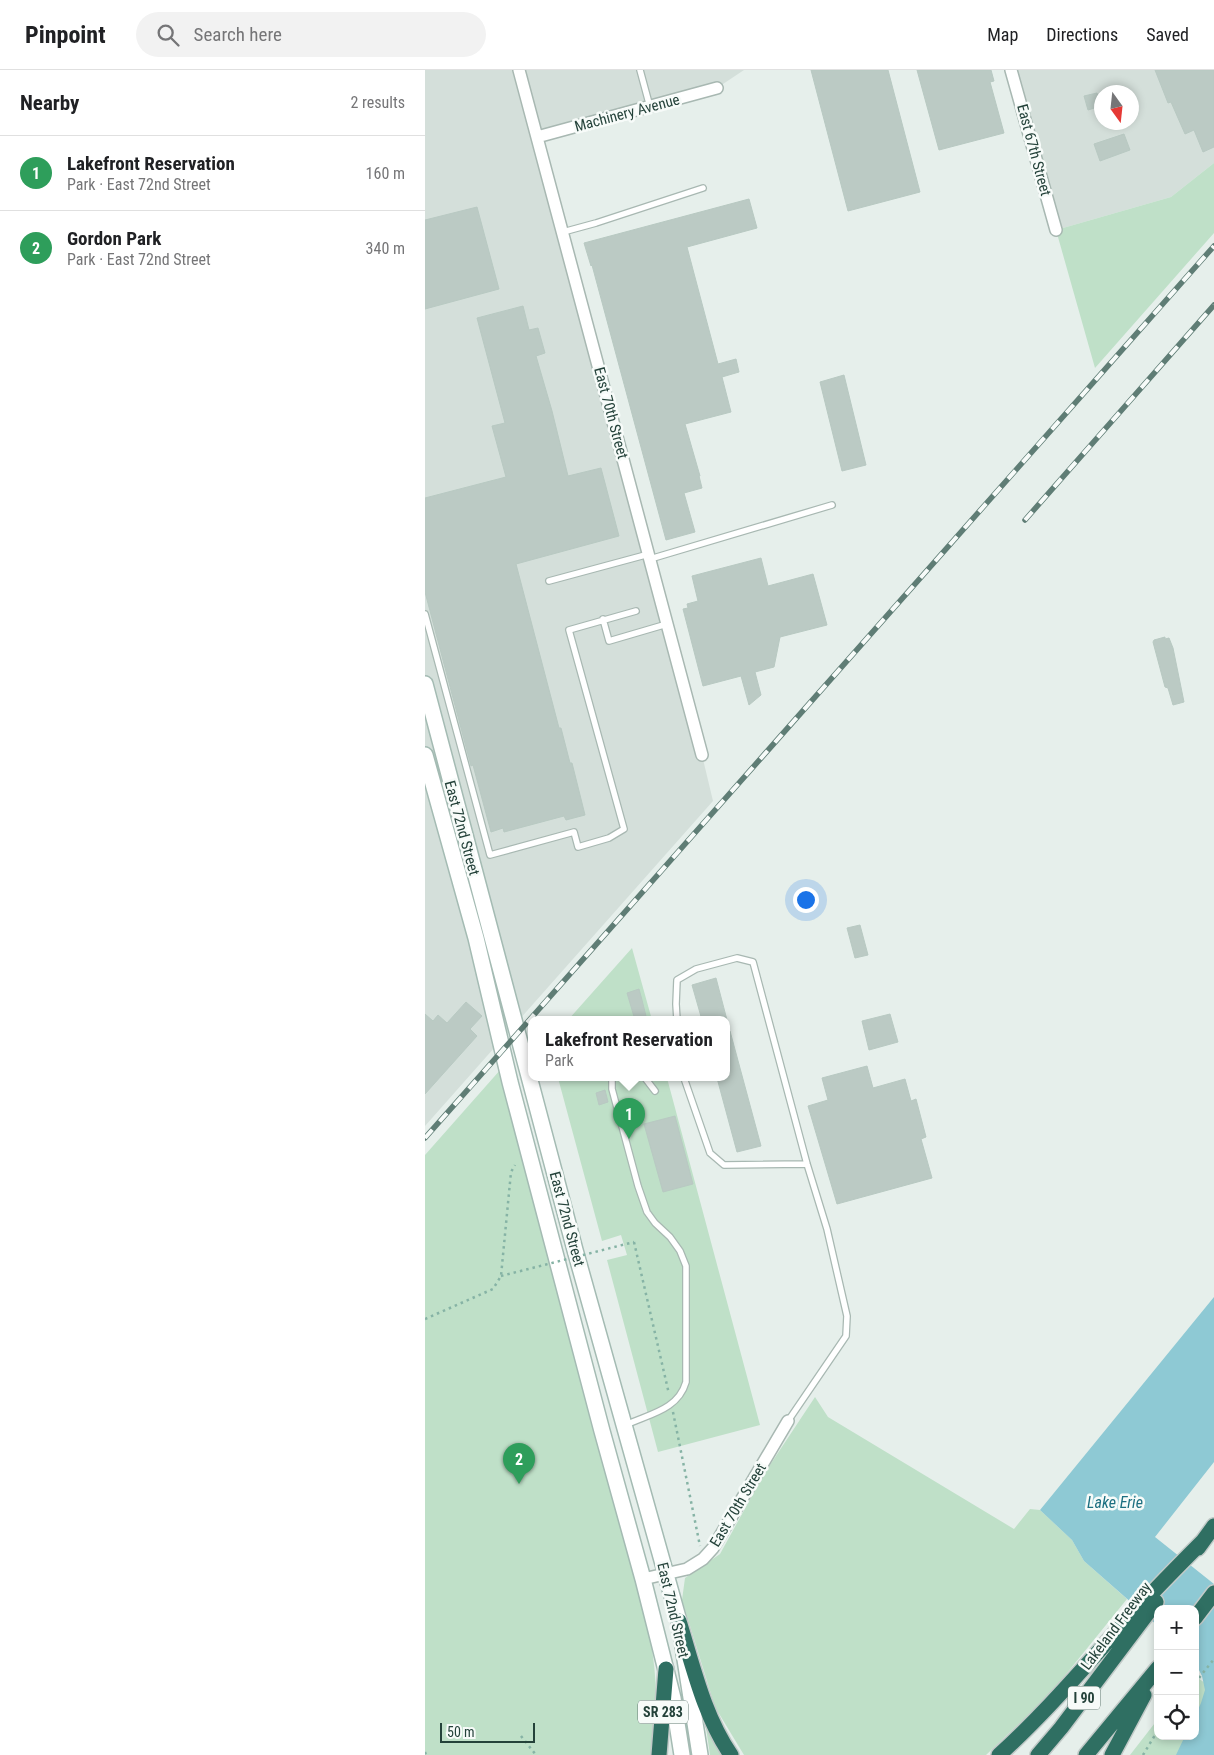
<!DOCTYPE html>
<meta charset="utf-8">
<style>
:root{--surface:#fff;--page:#f2f2f2;--text:#202124;--muted:#757577;--line:#e0e0e0;--accent:#111827}
body{margin:0;font-family:"Roboto Condensed",sans-serif;background:var(--page);color:var(--text)}
.controls{position:absolute;right:15px;bottom:15px;display:grid;overflow:hidden;border-radius:10px;box-shadow:0 2px 8px #0003}
.controls button{width:45px;height:45px;display:grid;place-items:center;padding:0;border:0;border-bottom:1px solid var(--line);background:var(--surface);color:var(--text);font:25px sans-serif}
.compass{position:absolute;left:669px;top:15px;width:45px;height:45px;border-radius:50%;background:var(--surface);box-shadow:0 2px 8px #0003;rotate:165deg}
.scale{position:absolute;left:15px;bottom:12px;width:95px;box-sizing:border-box;padding-left:5px;border:2px solid #24423a;border-top:0;font-size:14px;line-height:18px;white-space:nowrap;color:#24423a;-webkit-text-stroke:4px #f7fbf9;paint-order:stroke}
.you{position:absolute;left:380px;top:829px;width:18px;height:18px;margin:-12px;border:4px solid #fff;border-radius:50%;background:#1a73e8;box-shadow:0 0 0 8px #1a73e833}
.badge{display:grid;place-items:center;width:32px;height:32px;border-radius:50%;background:var(--accent);color:#fff;font-size:16px;font-weight:700}
.pin{position:absolute;translate:-50% -41px;filter:drop-shadow(0 1px 2px #0008)}
.pin::after{content:'';position:absolute;top:26px;width:18px;height:15px;background:inherit;clip-path:polygon(0 0,100% 0,50% 100%)}
.popup{position:absolute;left:103px;top:946px;width:202px;height:65px;box-sizing:border-box;display:grid;place-content:center;border-radius:10px;background:var(--surface);filter:drop-shadow(0 1px 4px #0005);font-size:16px;white-space:nowrap;color:var(--muted)}
.popup b{font-size:19px;color:var(--text)}
.popup::after{content:'';position:absolute;left:50%;top:100%;margin-left:-10px;border:10px solid transparent;border-top-color:var(--surface)}
.list{margin:0;padding:0;list-style:none}
h2{display:flex;justify-content:space-between;align-items:center;height:65px;margin:0;padding:0 20px;font-size:21px}
h2 small{font-size:16px;font-weight:400;color:var(--muted)}
.list li{display:grid;grid-template-columns:32px 1fr auto;gap:15px;align-items:center;box-sizing:border-box;height:75px;padding:0 20px;border-top:1px solid var(--line)}
.list b{display:block;font-size:19px;white-space:nowrap}
.list p{margin:0;font-size:16px;white-space:nowrap;color:var(--muted)}
.list em{font-size:16px;font-style:normal;color:var(--muted)}
.icon{flex:none;width:28px;height:28px;fill:none;stroke:currentColor;stroke-width:2;stroke-linecap:round;stroke-linejoin:round}
.map{position:relative;flex:none;width:789px;height:1685px;overflow:hidden}
header{display:flex;align-items:center;gap:30px;box-sizing:border-box;height:70px;padding:0 25px;background:var(--surface);border-bottom:1px solid var(--line)}
header strong{font-size:24px}
nav{display:flex;gap:28px;margin-inline-start:auto;font-size:18px}
.search{width:350px;height:45px;background:var(--page);display:flex;align-items:center;gap:12px;box-sizing:border-box;padding:0 18px;border-radius:28px;color:var(--muted);font-size:19px}
main{display:flex}
aside{flex:1;background:var(--surface)}
.map>svg:first-child{display:block}
</style>
<header>
<strong>Pinpoint</strong>
<div class="search"><svg class="icon" aria-label="search" viewBox="0 0 24 24"><circle cx="10" cy="10" r="6"/><path d="M15 15l6 6"/></svg>Search here</div>
<nav><a>Map</a><a>Directions</a><a>Saved</a></nav>
</header>
<main>
<aside>
<h2>Nearby<small>2 results</small></h2>
<ul class="list">
<li><span class="badge" style="background:#2e9e5b">1</span><div><b>Lakefront Reservation</b><p>Park · East 72nd Street</p></div><em>160 m</em></li>
<li><span class="badge" style="background:#2e9e5b">2</span><div><b>Gordon Park</b><p>Park · East 72nd Street</p></div><em>340 m</em></li>
</ul>
</aside>
<div class="map">
<svg width="789" height="1685" viewBox="0 0 789 1685">
<rect width="100%" height="100%" fill="#e6efeb"/>
<!-- built -->
<path fill="#d4dfda" fill-rule="evenodd" d="M0 0H319L292 18 113 67 277 685 288 731 0 1056Z
M586 0H789V93L746 127 631 160ZM676 22H706V52H676Z"/>
<!-- green -->
<path fill="#bfe0c8" d="M789 93V163L670 298 631 160 746 127Z
M207 878 227 950H143Z
M76 999 214 1514C222 1551 231 1589 231 1627 232 1647 229 1666 228 1685H0V1085Z
M133 1008H242L335 1355 233 1382 182 1190 202 1185 196 1165 177 1171Z
M390 1327 403 1347 589 1459 605 1439 615 1440 647 1470 659 1491 702 1529 625 1624 561 1685H319L290 1637 257 1530 260 1508 295 1484 339 1404Z
M773 1608 784 1616 770 1662V1611Z
M733 1649V1666H768L761 1685H705Z
M280 1651 298 1685H285Z"/>
<!-- water -->
<path fill="#8ec9d4" d="M789 1227V1392L730 1467 789 1514V1685H751L760 1666H770V1646L776 1633 780 1620 777 1606 770 1592V1539H733V1556L659 1491 647 1470 615 1440Z"/>
<!-- building -->
<path fill="#bbcac4" stroke="#b8c9c2" d="M386 0H463L495 122 423 141Z
M492 0H566L569 11 565 12 579 63 514 80Z
M730 0H789V77L778 82 769 60 760 64 746 32 743 33Z
M672 23 676 36 663 40 659 26Z
M699 64 705 80 675 91 669 74Z
M324 129 332 158 262 177 293 294 311 289 314 302 297 307 306 342 260 354 275 406H274L277 418 259 423 270 462 241 470 167 195 166 196 159 173Z
M52 137 74 219 0 239V150Z
M98 236 104 260 113 258 120 283 111 286 127 341 143 406 176 398 194 466 91 494 134 658H136L145 693H147L160 745 141 750 139 746 79 762 78 758 66 762 48 695 46 696 0 522V428L81 407 67 356 80 353 52 248Z
M419 305 441 395 417 401 395 312Z
M336 488 343 516 388 504 402 555 355 567 349 597 330 602 336 625 324 635 316 606 278 616 258 539 263 538 262 534 273 531 267 506Z
M740 567V569L744 568 748 578 759 632 748 635 743 618 740 617 728 572 729 570Z
M435 855 443 885 430 888 422 858Z
M291 908 302 950H277L267 915Z
M214 919 217 930 222 950H210L202 923Z
M41 932 57 946 45 959 52 966 0 1024V944L8 951 13 945 22 953Z
M465 944 473 972 444 980 437 951Z
M302 961H305L336 1076 312 1082 292 1008H302Z
M442 996 448 1018 480 1009 486 1031 491 1029 501 1067 496 1069 507 1108 412 1134 383 1036 403 1030 397 1008Z
M180 1020 183 1032 174 1035 171 1023Z
M250 1046 268 1114 238 1122 219 1054Z"/>
<g fill="none" stroke-linecap="round" stroke-linejoin="round">
<!-- service casing -->
<g stroke="#a8b8b2" stroke-width="8">
<path id="service" d="M215 0 225 37
M138 162 171 153 278 118
M225 489 407 435
M124 511 224 484
M0 544 65 785 149 762 153 777 184 768 199 759 144 560 211 541
M178 549 184 571 242 554
M252 950 251 934 252 910 271 899 312 888 328 892 382 1094 402 1159 422 1246 421 1266 363 1351
M187 1008V1019L213 1116 222 1142 230 1153 245 1167 255 1181 261 1196V1312C253 1340 224 1344 201 1355
M220 1008 230 1021
M259 1008 285 1083 299 1095 382 1094"/>
</g>
<!-- minor casing -->
<g stroke="#a8b8b2" stroke-width="14">
<path id="minor" d="M94 0 277 685
M586 0 631 160
M112 67 292 18
M218 1509 262 1499 278 1489 288 1478 363 1351"/>
</g>
<!-- secondary casing -->
<g stroke="#a4bbb3" stroke-width="18">
<path id="secondary" d="M0 614 150 1180 254 1551 275 1685
M0 685 51 868 85 1012 177 1361 218 1509 248 1628 257 1685"/>
</g>
<!-- motorway casing -->
<g stroke="#c2cac8" stroke-width="18">
<path id="motorway" d="M773 1478 789 1456
M770 1548 789 1523
M254 1551C268 1596 279 1646 306 1685
M234 1685 241 1599
M574 1685C617 1646 654 1603 693 1560 720 1529 749 1500 778 1471
M613 1685 636 1658 731 1532
M661 1685 733 1598
M687 1685 719 1625"/>
</g>
<!-- path -->
<path stroke="#86b3a5" stroke-width="2.5" stroke-dasharray="2.5 4" stroke-linecap="butt" d="M209 1172 244 1324
M0 1249 68 1219 76 1206 86 1102 90 1095
M248 1342 275 1476
M770 1613 789 1589
M96 1666 111 1685
M0 1682 1 1685
M718 1685 733 1660"/>
<!-- service -->
<use href="#service" stroke="#fff" stroke-width="5.5"/>
<!-- minor -->
<use href="#minor" stroke="#fff" stroke-width="11"/>
<!-- secondary -->
<use href="#secondary" stroke="#fff" stroke-width="15"/>
<!-- motorway -->
<use href="#motorway" stroke="#2f6f62" stroke-width="15"/>
<!-- rail casing -->
<g stroke="#5f7d75" stroke-width="5.5">
<path id="rail" d="M600 450 789 235
M0 1068 789 176"/>
</g>
<!-- rail -->
<use href="#rail" stroke="#f7fbf9" stroke-width="4" stroke-dasharray="11" stroke-linecap="butt"/>
<!-- path-bridge -->
<path stroke="#86b3a5" stroke-width="2.5" stroke-dasharray="2.5 4" stroke-linecap="butt" d="M76 1206 209 1172"/>
</g>
<g text-anchor="middle" dominant-baseline="central" stroke-width="5" stroke-linejoin="round" paint-order="stroke">
<!-- shield labels -->
<g fill="#f7fbf9" stroke="#637a73" stroke-width="1">
<rect x="643" y="1616.5" width="32" height="23" rx="4"/>
<rect x="213" y="1630.5" width="50" height="23" rx="4"/>
</g>
<g font-size="14" font-weight="bold" fill="#24423a">
<text x="659" y="1628">I 90</text>
<text x="238" y="1642">SR 283</text>
</g>
<!-- street labels -->
<g font-size="15" fill="#24423a" stroke="#f7fbf9">
<text transform="translate(202 43) rotate(-15)">Machinery Avenue</text>
<text transform="translate(609 80) rotate(75)">East 67th Street</text>
<text transform="translate(186 343) rotate(75)">East 70th Street</text>
<text transform="translate(37 758) rotate(75)">East 72nd Street</text>
<text transform="translate(142 1149) rotate(75)">East 72nd Street</text>
<text transform="translate(313 1435) rotate(-59)">East 70th Street</text>
<text transform="translate(248 1540) rotate(77)">East 72nd Street</text>
<text transform="translate(691 1556) rotate(-53)">Lakeland Freeway</text>
</g>
<!-- water labels -->
<g font-size="16" font-style="italic" fill="#1c6f80" stroke="#f7fbf9">
<text x="690" y="1432">Lake Erie</text>
</g>
</g>
</svg>
<div class="controls">
<button>+</button>
<button>−</button>
<button><svg class="icon" aria-label="locate" viewBox="0 0 24 24"><circle cx="12" cy="12" r="6"/><path d="M12 2v4M12 18v4M2 12h4M18 12h4"/></svg></button>
</div>
<svg class="compass" viewBox="-18 -18 36 36"><path d="M0-13l5 13h-10z" fill="#e53935"/><path d="M0 13l5-13h-10z" fill="#757577"/></svg>
<div class="scale">50 m</div>
<div class="you"></div>
<div class="pin badge" style="left:204px;top:1069px;background:#2e9e5b">1</div>
<div class="popup"><b>Lakefront Reservation</b>Park</div>
<div class="pin badge" style="left:94px;top:1414px;background:#2e9e5b">2</div>
</div>
</main>
